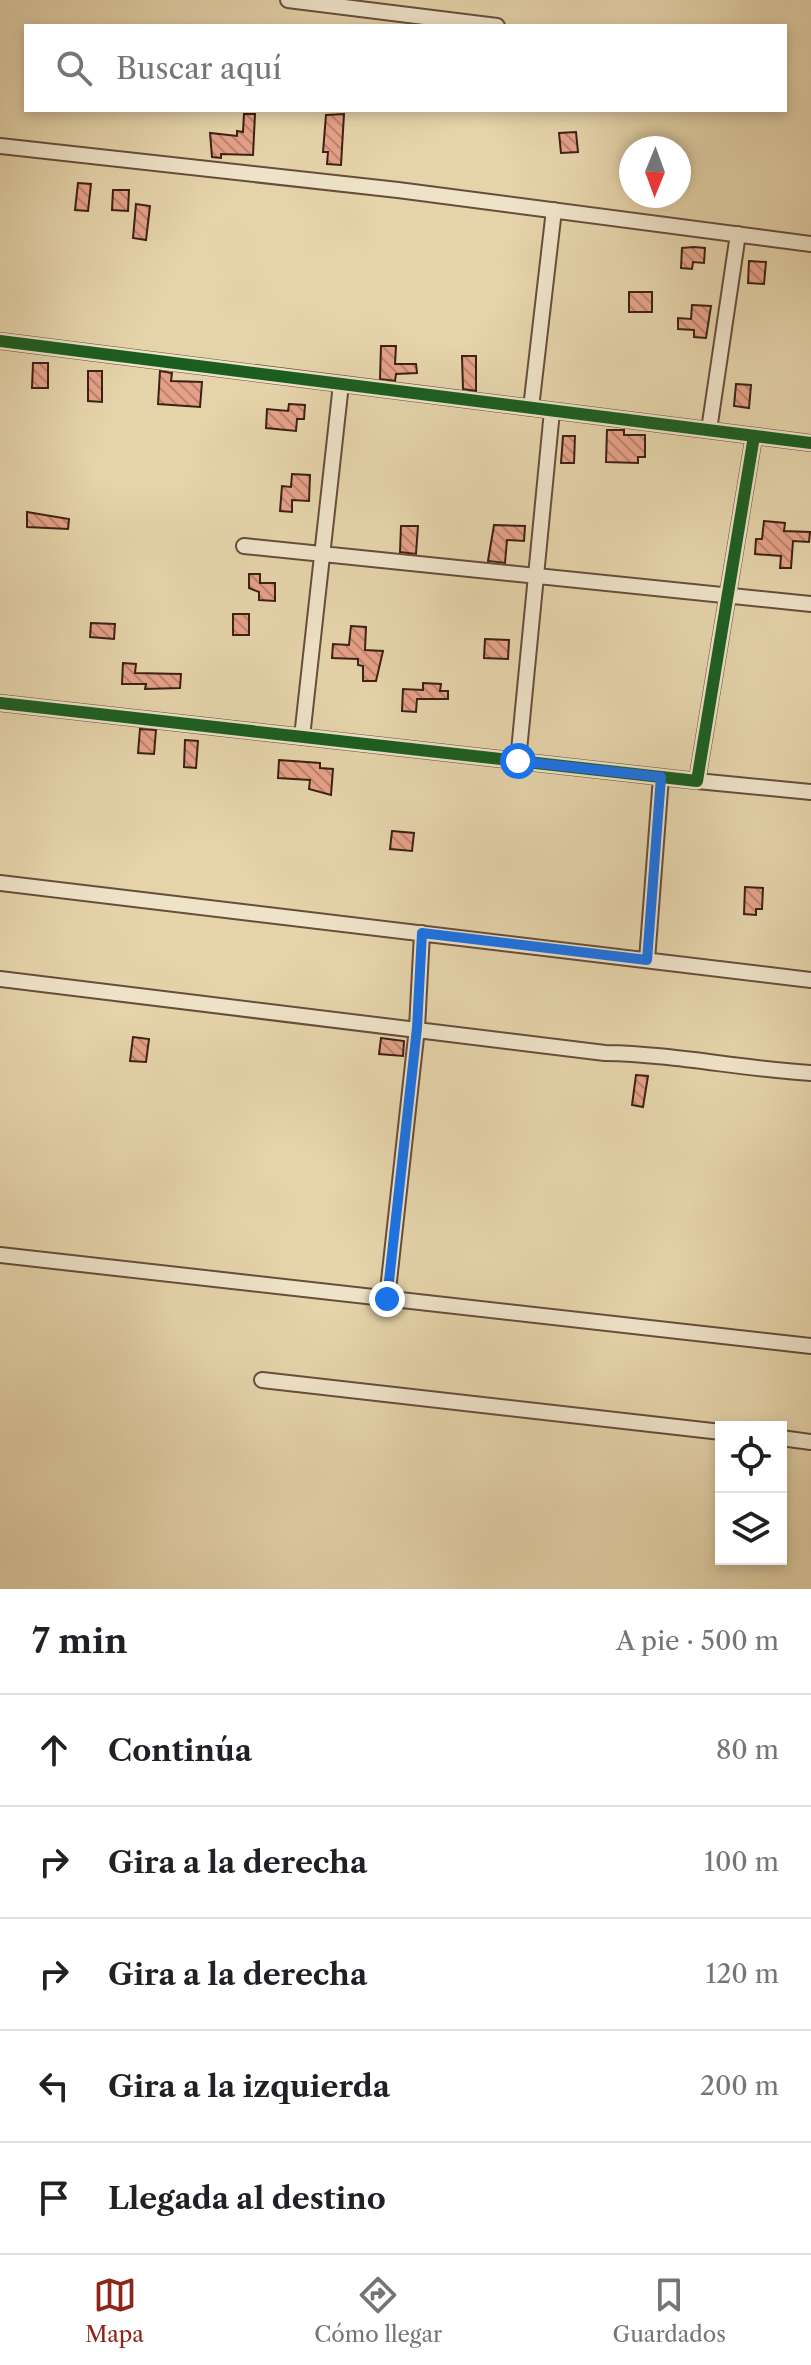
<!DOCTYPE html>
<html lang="es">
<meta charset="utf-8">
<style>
:root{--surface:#fff;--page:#f2f2f2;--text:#202124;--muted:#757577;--line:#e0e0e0;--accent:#8f2418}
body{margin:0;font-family:"Libre Caslon Text",serif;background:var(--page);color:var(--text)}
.controls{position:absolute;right:24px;bottom:24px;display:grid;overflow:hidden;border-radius:0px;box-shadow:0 4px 12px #0003}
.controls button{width:72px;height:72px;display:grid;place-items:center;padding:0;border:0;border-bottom:2px solid var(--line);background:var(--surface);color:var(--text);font:40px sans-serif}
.compass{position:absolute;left:619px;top:136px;width:72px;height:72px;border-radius:50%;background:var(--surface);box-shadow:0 4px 12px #0003;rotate:181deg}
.stop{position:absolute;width:24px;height:24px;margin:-18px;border:6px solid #1a73e8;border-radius:50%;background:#fff}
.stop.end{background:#1a73e8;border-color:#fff;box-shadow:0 2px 8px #0008}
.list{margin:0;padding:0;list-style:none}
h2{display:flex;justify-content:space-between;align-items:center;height:104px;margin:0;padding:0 32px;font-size:34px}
h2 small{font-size:26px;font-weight:400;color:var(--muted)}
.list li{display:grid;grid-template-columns:52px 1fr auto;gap:24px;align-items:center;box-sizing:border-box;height:112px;padding:0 32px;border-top:2px solid var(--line)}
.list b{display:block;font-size:30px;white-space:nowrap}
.list em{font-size:26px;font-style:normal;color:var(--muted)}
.icon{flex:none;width:44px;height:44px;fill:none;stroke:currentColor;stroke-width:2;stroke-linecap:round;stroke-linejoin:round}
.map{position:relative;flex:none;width:811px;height:1589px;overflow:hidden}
.search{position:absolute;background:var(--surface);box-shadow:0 4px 12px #0003;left:24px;right:24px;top:24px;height:88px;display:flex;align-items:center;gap:20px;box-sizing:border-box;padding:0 28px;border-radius:0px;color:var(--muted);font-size:30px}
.sheet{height:664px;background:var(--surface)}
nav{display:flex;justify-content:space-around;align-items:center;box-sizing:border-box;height:112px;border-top:2px solid var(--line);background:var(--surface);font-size:22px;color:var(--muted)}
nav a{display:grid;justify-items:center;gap:4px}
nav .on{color:var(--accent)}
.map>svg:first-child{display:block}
</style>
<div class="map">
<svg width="811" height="1589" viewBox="0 0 811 1589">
<defs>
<pattern id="building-back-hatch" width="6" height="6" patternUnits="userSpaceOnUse" patternTransform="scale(2)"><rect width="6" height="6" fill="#e5a188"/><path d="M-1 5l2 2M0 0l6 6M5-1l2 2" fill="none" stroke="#bb836e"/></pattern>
</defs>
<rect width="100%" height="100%" fill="#e5d3aa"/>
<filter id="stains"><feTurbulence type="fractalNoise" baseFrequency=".0025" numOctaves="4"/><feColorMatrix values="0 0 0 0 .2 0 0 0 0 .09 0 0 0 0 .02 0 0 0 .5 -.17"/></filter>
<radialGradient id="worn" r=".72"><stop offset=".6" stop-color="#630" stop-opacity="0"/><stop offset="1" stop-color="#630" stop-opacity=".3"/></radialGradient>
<!-- building -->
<path fill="url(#building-back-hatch)" stroke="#3d2014" stroke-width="2" d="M244 114H255L253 155 221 154V158L212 157 210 133 237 136V131L243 132Z
M344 114 341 165 327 164 328 152H323L326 115Z
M576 132 578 152 561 153 559 133Z
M78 183 91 184 88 211 75 210Z
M113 190H129L128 211 112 210Z
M136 204 150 206 146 240 133 238Z
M694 247 705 248 704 263 693 262 692 269 681 268 682 248Z
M749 261 766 262 764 284 748 283Z
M629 292H652V312H629Z
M692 305 711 306 706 338 694 337V330L678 329V318L691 319Z
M381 346H396L395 364H416L417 373 396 374 395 381 380 379Z
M462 356H476V391L463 389Z
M33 363H48V388H32Z
M88 371H102V402L88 401Z
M160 371 172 373 171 381 202 382 200 407 158 404Z
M736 384 751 385 749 408 734 406Z
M289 404 305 405 304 419H297L296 431 266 428 267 409 288 411Z
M607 430H624V435H645V457H638V463L606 462Z
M563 436H575L574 463H561Z
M292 474 310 475 309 501 292 500V512L280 511 282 486 291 487Z
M27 512 69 519 68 529 27 527Z
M764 521 785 523 784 531 810 532 809 542 793 541 791 568H780L781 556 755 554 756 539H762Z
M494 525 525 526 524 541 507 540 505 563 488 561Z
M401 526H418L416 554 400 552Z
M249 574H260V583H275V601L259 600V592L249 588Z
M233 614H249V635H233Z
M91 623 115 624 114 639 90 637Z
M351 626 366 627 365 650 383 651 376 681H363V666L358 665V659L332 658 333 644 349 645Z
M485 639 509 640 508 659 484 658Z
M123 663 136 664 135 673 181 674 180 688 145 689 146 684H122Z
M423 683 441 684 440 691H448V699H417L416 712 402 711 403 689 423 690Z
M140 729 156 730 154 754 138 753Z
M185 740 198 741 196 768 184 767Z
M279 760 320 763V768L333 769 331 795 309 789 310 780 278 778Z
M392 831 414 833 412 851 390 849Z
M745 887 763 888 762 909H756V915L744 914Z
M133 1037 149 1039 146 1062 130 1061Z
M381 1038 404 1041 403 1056 379 1054Z
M636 1075 648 1076 643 1107 632 1105Z"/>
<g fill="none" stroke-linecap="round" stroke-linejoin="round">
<!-- street casing -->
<g stroke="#674d3a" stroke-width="18">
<path id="street" d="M288 0 497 26
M0 146 398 190 811 244
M0 341 811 443
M531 408 554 210
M709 430 738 234
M244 546 811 604
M0 703 697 781 754 436
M302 737 341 384
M518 761 552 411
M697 781 811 792
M0 883 811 980
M647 960 661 777
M0 979 605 1053C674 1054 742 1069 811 1073
M0 1255 811 1346
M387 1299 417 1028 422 933
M262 1380 721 1432
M781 1438 811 1442"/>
</g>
<!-- street -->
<use href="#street" stroke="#eee2c8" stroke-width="14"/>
<!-- cycleway casing -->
<g stroke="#eee2c8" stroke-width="17">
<path id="cycleway" d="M0 341 811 443
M0 703 697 781 754 436"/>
</g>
<!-- cycleway -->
<use href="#cycleway" stroke="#1b5e20" stroke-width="12"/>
</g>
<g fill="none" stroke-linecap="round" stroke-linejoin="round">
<!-- route -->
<path stroke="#1a73e8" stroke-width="10" d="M387 1299 417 1028 422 933 647 960 661 777 518 761"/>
</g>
<rect width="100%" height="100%" filter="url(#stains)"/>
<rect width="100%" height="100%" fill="url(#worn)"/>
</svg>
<div class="controls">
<button><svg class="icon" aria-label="locate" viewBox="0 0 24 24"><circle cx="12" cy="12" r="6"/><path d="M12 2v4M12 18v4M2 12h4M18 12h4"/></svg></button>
<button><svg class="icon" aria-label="layers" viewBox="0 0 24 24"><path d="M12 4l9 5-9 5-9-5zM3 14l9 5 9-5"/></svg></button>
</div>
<svg class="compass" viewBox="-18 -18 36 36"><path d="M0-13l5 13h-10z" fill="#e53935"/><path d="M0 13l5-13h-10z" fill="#757577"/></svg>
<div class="stop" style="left:518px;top:761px"></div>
<div class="stop end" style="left:387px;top:1299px"></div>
<div class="search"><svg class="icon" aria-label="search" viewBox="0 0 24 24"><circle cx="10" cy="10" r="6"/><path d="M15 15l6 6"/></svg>Buscar aquí</div>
</div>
<section class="sheet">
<h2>7 min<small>A pie · 500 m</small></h2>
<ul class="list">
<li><svg class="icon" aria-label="ahead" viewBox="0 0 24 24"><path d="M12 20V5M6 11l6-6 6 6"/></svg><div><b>Continúa</b></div><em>80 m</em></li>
<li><svg class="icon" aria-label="right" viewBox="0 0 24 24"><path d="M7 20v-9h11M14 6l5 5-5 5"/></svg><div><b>Gira a la derecha</b></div><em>100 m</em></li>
<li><svg class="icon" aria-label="right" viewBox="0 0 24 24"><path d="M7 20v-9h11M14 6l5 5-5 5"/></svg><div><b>Gira a la derecha</b></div><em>120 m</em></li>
<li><svg class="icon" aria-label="left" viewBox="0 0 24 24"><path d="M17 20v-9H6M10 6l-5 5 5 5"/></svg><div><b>Gira a la izquierda</b></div><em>200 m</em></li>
<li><svg class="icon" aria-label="arrive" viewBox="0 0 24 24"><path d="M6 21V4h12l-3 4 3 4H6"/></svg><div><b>Llegada al destino</b></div></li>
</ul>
</section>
<nav>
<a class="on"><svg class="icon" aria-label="map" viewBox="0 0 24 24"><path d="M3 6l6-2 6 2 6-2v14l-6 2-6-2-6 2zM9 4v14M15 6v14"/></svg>Mapa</a>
<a><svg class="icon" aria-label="directions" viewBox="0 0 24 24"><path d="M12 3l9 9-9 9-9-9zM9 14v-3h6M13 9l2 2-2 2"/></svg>Cómo llegar</a>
<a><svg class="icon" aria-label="saved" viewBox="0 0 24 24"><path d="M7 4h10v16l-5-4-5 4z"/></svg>Guardados</a>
</nav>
